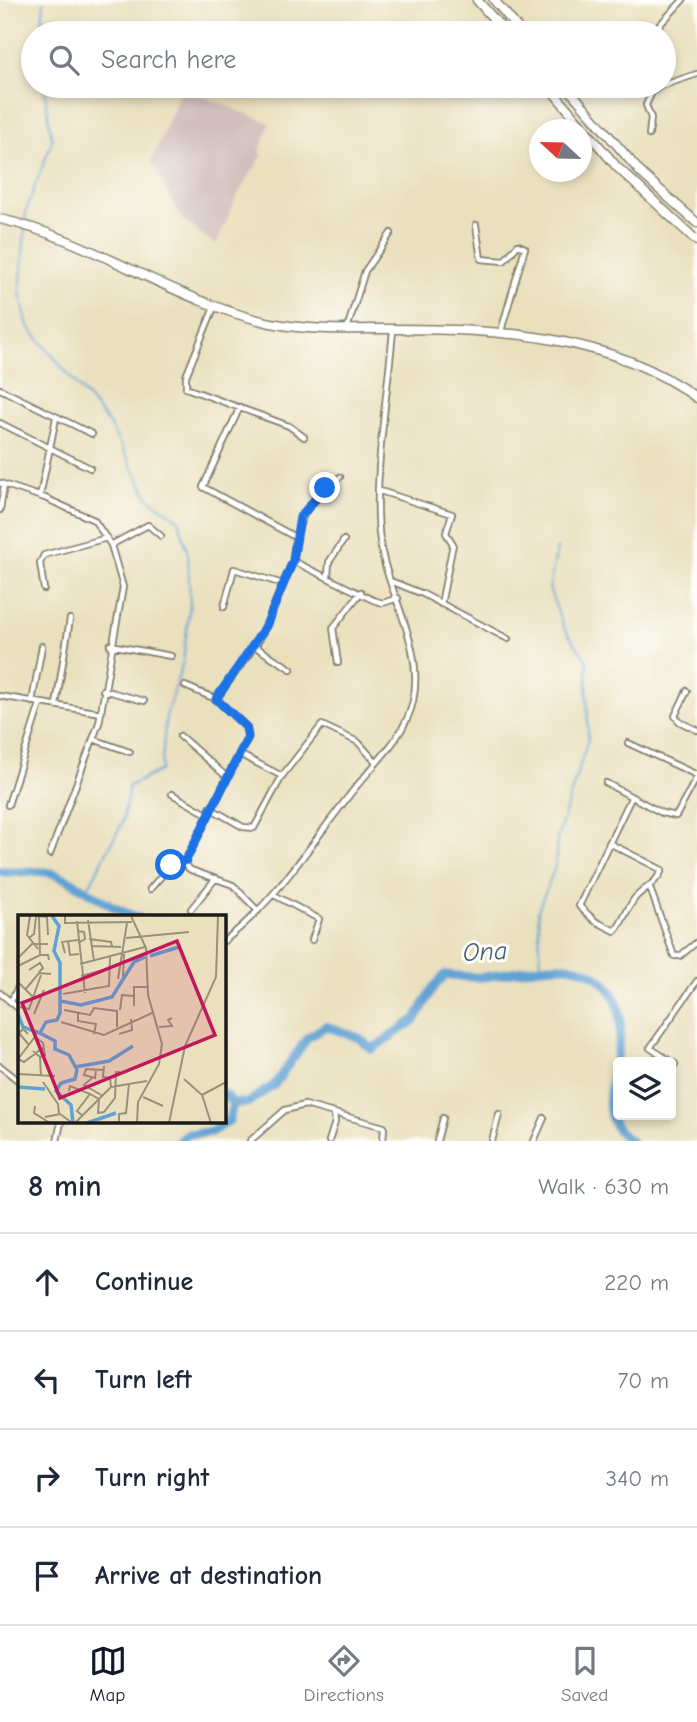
<!DOCTYPE html>
<meta charset="utf-8">
<style>
:root{--surface:#fff;--page:#f2f2f3;--text:#1f2937;--muted:#747a83;--line:#e0e1e3;--accent:#111827}
body{margin:0;font-family:"Comic Neue",sans-serif;background:var(--page);color:var(--text)}
.controls{position:absolute;right:21px;bottom:21px;display:grid;overflow:hidden;border-radius:7px;box-shadow:0 4px 10px #0003}
.controls button{width:63px;height:63px;display:grid;place-items:center;padding:0;border:0;border-bottom:2px solid var(--line);background:var(--surface);color:var(--text);font:35px sans-serif}
.compass{position:absolute;left:529px;top:119px;width:63px;height:63px;border-radius:50%;background:var(--surface);box-shadow:0 4px 10px #0003;rotate:292deg}
.stop{position:absolute;width:21px;height:21px;margin:-16px;border:5px solid #1a73e8;border-radius:50%;background:#fff}
.stop.end{background:#1a73e8;border-color:#fff;box-shadow:0 2px 7px #0008}
.list{margin:0;padding:0;list-style:none}
h2{display:flex;justify-content:space-between;align-items:center;height:91px;margin:0;padding:0 28px;font-size:30px}
h2 small{font-size:23px;font-weight:400;color:var(--muted)}
.list li{display:grid;grid-template-columns:46px 1fr auto;gap:21px;align-items:center;box-sizing:border-box;height:98px;padding:0 28px;border-top:2px solid var(--line)}
.list b{display:block;font-size:26px;white-space:nowrap}
.list em{font-size:23px;font-style:normal;color:var(--muted)}
.icon{flex:none;width:38px;height:38px;fill:none;stroke:currentColor;stroke-width:2;stroke-linecap:round;stroke-linejoin:round}
.map{position:relative;flex:none;width:697px;height:1141px;overflow:hidden}
.search{position:absolute;background:var(--surface);box-shadow:0 4px 10px #0003;left:21px;right:21px;top:21px;height:77px;display:flex;align-items:center;gap:18px;box-sizing:border-box;padding:0 24px;border-radius:38px;color:var(--muted);font-size:26px}
.sheet{height:483px;background:var(--surface)}
nav{display:flex;justify-content:space-around;align-items:center;box-sizing:border-box;height:98px;border-top:2px solid var(--line);background:var(--surface);font-size:19px;color:var(--muted)}
nav a{display:grid;justify-items:center;gap:4px}
nav .on{color:var(--accent)}
.map>svg:first-child{display:block}
</style>
<div class="map">
<svg width="697" height="1141" viewBox="0 0 697 1141">
<rect width="100%" height="100%" fill="#fdfcf7"/>
<filter id="ink" filterUnits="userSpaceOnUse"><feTurbulence type="fractalNoise" baseFrequency=".0143" numOctaves="2"/><feDisplacementMap in="SourceGraphic" scale="14" xChannelSelector="R" yChannelSelector="G"/><feConvolveMatrix kernelMatrix="1 2 1 2 8 2 1 2 1" color-interpolation-filters="sRGB"/></filter>
<filter id="wash" filterUnits="userSpaceOnUse"><feTurbulence type="fractalNoise" baseFrequency=".00686" numOctaves="4" result="noise"/><feDisplacementMap in="SourceGraphic" scale="28" xChannelSelector="R" yChannelSelector="G"/><feGaussianBlur stdDeviation="1.57" result="paint"/><feColorMatrix in="noise" values="0 0 0 0 0 0 0 0 0 0 0 0 0 0 0 0 0 1.4 0 .05"/><feComposite in="paint" operator="in"/></filter>
<g filter="url(#wash)">
<rect width="100%" height="100%" fill="#eae0bd"/>
<!-- industrial -->
<path fill="#d1bfbd" d="M182 88 270 123 260 150 262 156 238 194 216 245 182 219 151 162Z"/>
<g fill="none" stroke-linecap="round" stroke-linejoin="round">
<!-- stream -->
<path stroke="#61a2d4" stroke-width="2" d="M41 33 44 2
M25 223 26 210 52 141 44 86
M25 228 20 294 28 326 109 424 149 498 179 520 188 554 190 602 183 662 166 716 161 770 129 786 123 821 86 892
M541 968 538 910 555 867 557 839 588 739 587 661 564 628 549 589 557 548"/>
<!-- river -->
<path stroke="#61a2d4" stroke-width="9" d="M0 871C20 875 41 867 60 876 88 888 109 909 138 917
M224 1094 233 1103H247L274 1085 308 1037 326 1026 359 1038 372 1049 416 1019 433 988 445 975C457 976 471 978 483 977 520 973 568 952 601 980 655 1026 574 1108 631 1141
M179 1141 187 1134 211 1132 229 1121 233 1103"/>
</g>
</g>
<g filter="url(#ink)">
<g fill="none" stroke-linecap="round" stroke-linejoin="round">
<!-- street casing -->
<g stroke="#837e6c" stroke-width="8">
<path id="street" d="M652 33 683 0
M664 85 697 74
M649 135 651 118 646 105 652 92 661 86
M476 225 481 259 504 261 518 245 525 248 501 331
M215 305 186 376V388L289 426 304 437
M347 329 365 271 391 233
M0 389 92 434
M240 407 203 487 295 537
M0 423 90 468
M0 483 45 498 94 520 111 545 123 587 99 723 50 854
M380 491 452 514 446 533 453 544 441 604
M40 496 56 418
M0 510 4 485
M111 545 148 525 161 536
M293 561C296 519 306 503 340 477
M328 576 329 562 344 540
M393 582 423 594 508 639
M44 589 40 563 44 555 107 538
M224 607 234 569 283 584
M110 645 171 656
M254 646 291 669
M338 663 333 628 361 592
M185 686 216 699
M103 690 144 701
M687 691 675 716 680 722 697 730
M0 696 101 713
M32 702 42 646
M56 705 70 619
M180 736 227 777
M93 739 130 752
M628 743 697 775
M239 754 282 776
M606 783 662 813 676 816 697 777
M172 794 207 814
M8 805 40 704
M210 808 243 827 254 828 282 776 322 725 358 742 376 762
M609 843 662 870C656 884 645 887 635 898 627 908 624 921 615 931L595 921 579 906 631 798
M182 863 191 870 233 885 258 911
M650 888 674 956H680L697 942
M150 889 171 865 186 860 248 737 246 727 216 699 260 639 293 561 373 600 383 603 398 598
M274 895 319 919 312 940
M191 909 216 878
M224 941C276 901 308 848 348 797 370 767 405 739 413 701 425 645 387 594 380 541 372 481 388 393 393 330
M0 993 19 1009
M11 1001 19 985
M675 1064 650 1048 697 981
M0 1066 19 1081
M57 1141 61 1122
M250 1141 285 1110 305 1105 384 1127 383 1141
M329 1141 335 1122 334 1113
M437 1141 443 1118
M492 1141 499 1114
M534 1141 544 1118"/>
</g>
<!-- highway casing -->
<g stroke="#837e6c" stroke-width="11">
<path id="highway" d="M477 0 506 33
M494 0 522 33
M548 86 617 167 697 241
M566 86 641 173 697 223
M0 219C94 240 177 303 271 323 311 331 352 329 393 329 496 329 610 334 697 398"/>
</g>
<!-- street -->
<use href="#street" stroke="#fff" stroke-width="4.5"/>
<!-- highway -->
<use href="#highway" stroke="#fff" stroke-width="8"/>
</g>
</g>
<g fill="none" stroke-linecap="round" stroke-linejoin="round" filter="url(#ink)">
<!-- route -->
<path stroke="#1a73e8" stroke-width="9" d="M171 865 186 860 248 737 246 727 216 699 266 626 293 561 300 517 325 488"/>
</g>
<g text-anchor="middle" dominant-baseline="central" stroke-width="6" stroke-linejoin="round" paint-order="stroke">
<!-- water labels -->
<g font-size="26" font-style="italic" fill="#3e5f78" stroke="#fdfcf7">
<text transform="translate(485 952) rotate(-3)">Ona</text>
</g>
</g>
<!-- overview -->
<g transform="translate(18 915)">
<rect width="208" height="208" fill="#eae0bd"/>
<path fill="none" stroke="#61a2d4" stroke-width="3.5" d="M34 1 41 11 36 36 42 48V98L39 105 28 107 22 118 37 126V134L51 140 59 155 57 164 43 168 38 176 53 190 55 208M132 41 161 32M42 86 63 90 94 82 116 47 127 42M0 99 5 112 21 118M57 152 91 146 115 131M0 172 27 174M69 208 98 198"/>
<path fill="none" stroke="#98927d" stroke-width="2" d="M12 1 9 20 20 34M18 1 29 2 30 20M47 1V8L114 7M113 1 128 33 130 80 144 129 141 149 120 187 119 208M21 2 22 40M70 5 76 46M59 6 67 78M59 16 66 17 67 24 60 28M11 23 16 19 18 2M108 23 171 17M71 24 93 27 94 32M50 26 52 40 61 39M73 31 103 32M47 38 44 27 60 25M0 43 14 29H30M62 49 127 32M0 51 22 40H30L31 45M11 55 22 48 25 53 21 57M63 61 93 53M105 62 106 39M100 64 109 8M0 67 15 82M7 75 21 58 33 59M45 79 91 71 92 42M116 91V72H129M2 92 11 94 23 60M46 95 72 100 76 93 99 96V112M102 95 104 80 116 81M60 98V106L78 109 76 119M16 99 26 75M43 107 86 120 134 98M141 112 154 111 150 105 154 103M10 119 5 114 1 118 11 130M101 119 114 115 113 104M15 136 22 142 23 161M0 144 17 122 25 128 27 140 22 142M0 144 6 147 26 132M86 151 85 162 92 163 93 172M78 155 77 163 66 160 68 154 85 155M0 159 37 161M74 163 66 170 85 181M166 164 184 180 193 208M25 167 40 189 41 199M51 176 52 171 72 179 81 184 80 198 86 197 97 183 98 157H102M184 180 208 167M125 182 145 191M17 191 16 198 32 208M65 201 59 196 72 179M27 202 42 199 53 207M57 208 93 172 129 166M101 208V199L108 198 111 169M151 208 167 131 198 62 200 1"/>
<path fill="#c2185b" fill-opacity="0.15" stroke="#c2185b" stroke-width="3.5" d="M159 26 197 120 42 183 4 88Z"/>
<rect width="208" height="208" fill="none" stroke="#1c1c1c" stroke-width="3.5"/>
</g>
</svg>
<div class="controls">
<button><svg class="icon" aria-label="layers" viewBox="0 0 24 24"><path d="M12 4l9 5-9 5-9-5zM3 14l9 5 9-5"/></svg></button>
</div>
<svg class="compass" viewBox="-18 -18 36 36"><path d="M0-13l5 13h-10z" fill="#e53935"/><path d="M0 13l5-13h-10z" fill="#747a83"/></svg>
<div class="stop" style="left:171px;top:865px"></div>
<div class="stop end" style="left:325px;top:488px"></div>
<div class="search"><svg class="icon" aria-label="search" viewBox="0 0 24 24"><circle cx="10" cy="10" r="6"/><path d="M15 15l6 6"/></svg>Search here</div>
</div>
<section class="sheet">
<h2>8 min<small>Walk · 630 m</small></h2>
<ul class="list">
<li><svg class="icon" aria-label="ahead" viewBox="0 0 24 24"><path d="M12 20V5M6 11l6-6 6 6"/></svg><div><b>Continue</b></div><em>220 m</em></li>
<li><svg class="icon" aria-label="left" viewBox="0 0 24 24"><path d="M17 20v-9H6M10 6l-5 5 5 5"/></svg><div><b>Turn left</b></div><em>70 m</em></li>
<li><svg class="icon" aria-label="right" viewBox="0 0 24 24"><path d="M7 20v-9h11M14 6l5 5-5 5"/></svg><div><b>Turn right</b></div><em>340 m</em></li>
<li><svg class="icon" aria-label="arrive" viewBox="0 0 24 24"><path d="M6 21V4h12l-3 4 3 4H6"/></svg><div><b>Arrive at destination</b></div></li>
</ul>
</section>
<nav>
<a class="on"><svg class="icon" aria-label="map" viewBox="0 0 24 24"><path d="M3 6l6-2 6 2 6-2v14l-6 2-6-2-6 2zM9 4v14M15 6v14"/></svg>Map</a>
<a><svg class="icon" aria-label="directions" viewBox="0 0 24 24"><path d="M12 3l9 9-9 9-9-9zM9 14v-3h6M13 9l2 2-2 2"/></svg>Directions</a>
<a><svg class="icon" aria-label="saved" viewBox="0 0 24 24"><path d="M7 4h10v16l-5-4-5 4z"/></svg>Saved</a>
</nav>
